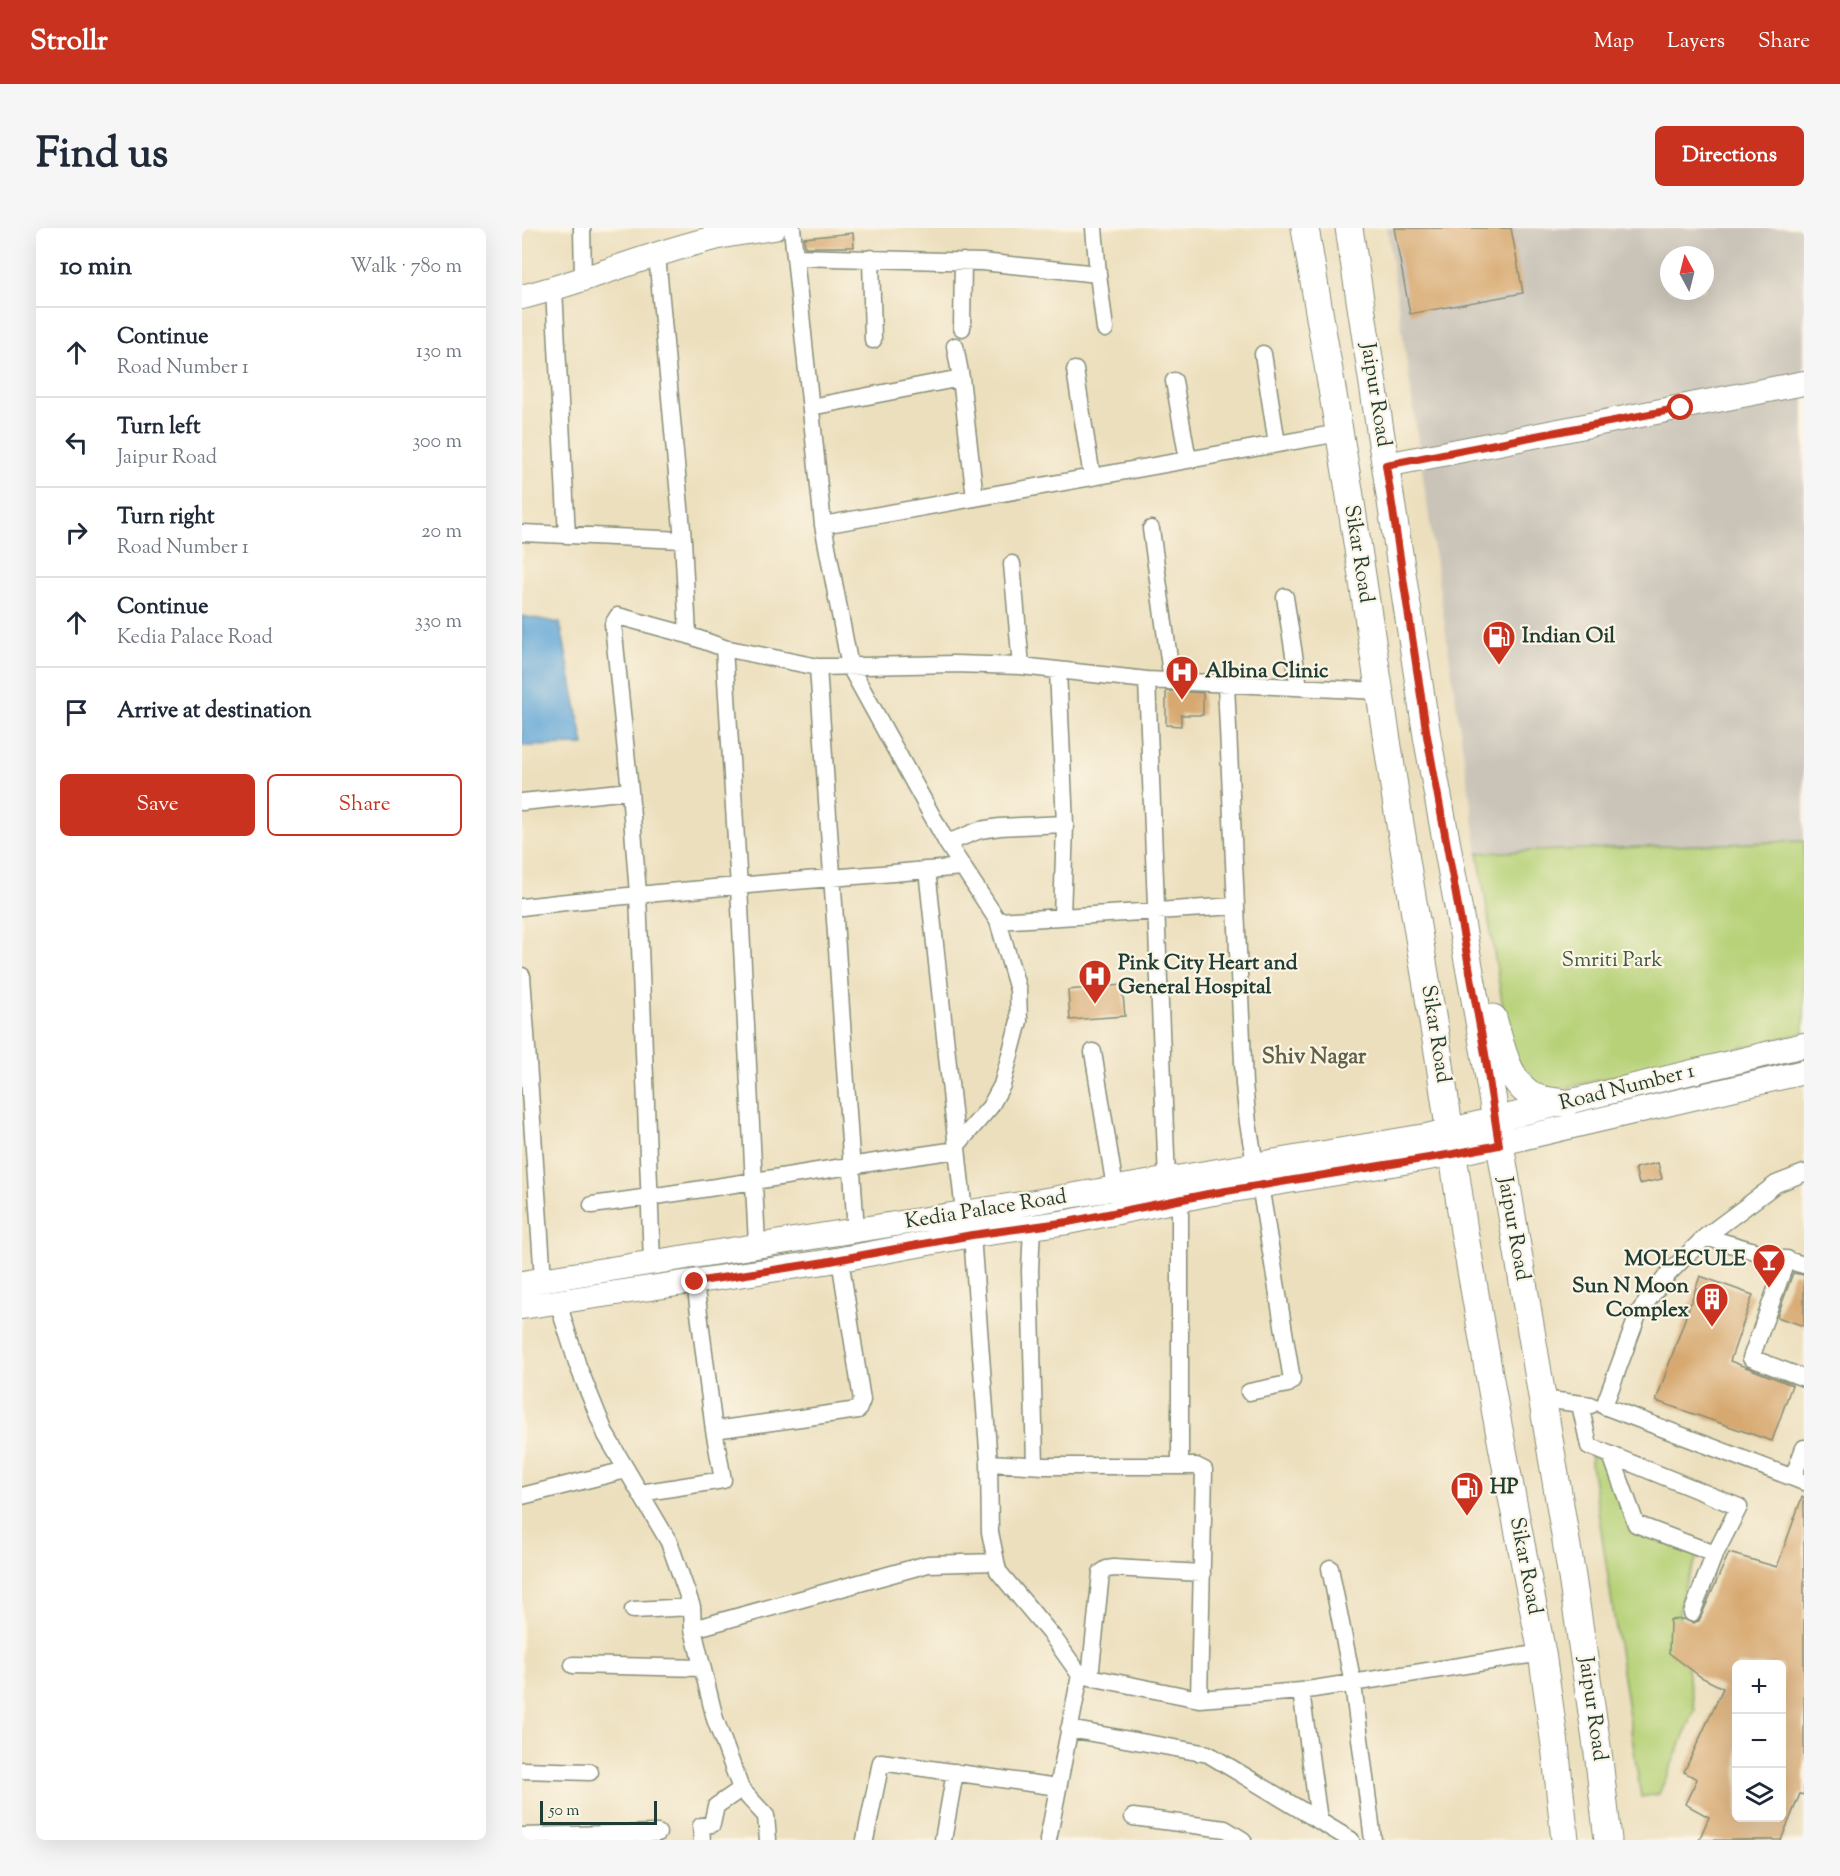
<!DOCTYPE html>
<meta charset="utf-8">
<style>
:root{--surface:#fff;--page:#f6f6f7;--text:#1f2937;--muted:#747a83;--line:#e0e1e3;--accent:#c8321e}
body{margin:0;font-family:"Sorts Mill Goudy",serif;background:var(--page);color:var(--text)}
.controls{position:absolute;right:18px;bottom:18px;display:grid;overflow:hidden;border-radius:9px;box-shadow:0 6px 24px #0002}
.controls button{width:54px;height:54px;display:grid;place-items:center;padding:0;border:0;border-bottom:2px solid var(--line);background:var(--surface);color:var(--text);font:30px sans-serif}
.compass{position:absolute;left:1138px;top:18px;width:54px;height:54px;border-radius:50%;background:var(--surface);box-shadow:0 6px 24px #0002;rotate:353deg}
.scale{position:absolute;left:18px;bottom:15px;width:117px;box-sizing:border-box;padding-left:6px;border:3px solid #1f3d34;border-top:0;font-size:16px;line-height:21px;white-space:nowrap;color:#1f3d34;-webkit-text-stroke:4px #fcf5e5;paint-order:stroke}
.stop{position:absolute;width:18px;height:18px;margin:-14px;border:4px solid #c8321e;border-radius:50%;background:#fff}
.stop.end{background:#c8321e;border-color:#fff;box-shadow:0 2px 6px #0008}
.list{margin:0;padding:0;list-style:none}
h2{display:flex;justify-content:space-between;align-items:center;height:78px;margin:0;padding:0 24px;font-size:26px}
h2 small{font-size:20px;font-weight:400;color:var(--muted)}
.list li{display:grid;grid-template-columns:39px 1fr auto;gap:18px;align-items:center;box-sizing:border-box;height:90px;padding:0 24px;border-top:2px solid var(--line)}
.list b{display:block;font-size:22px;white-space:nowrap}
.list p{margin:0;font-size:20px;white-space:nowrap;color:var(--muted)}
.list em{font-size:20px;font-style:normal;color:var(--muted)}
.actions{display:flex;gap:12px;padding:18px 24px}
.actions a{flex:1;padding:14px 0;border:2px solid var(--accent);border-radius:9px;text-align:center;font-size:21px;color:var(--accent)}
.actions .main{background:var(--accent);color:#fff}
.icon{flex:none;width:33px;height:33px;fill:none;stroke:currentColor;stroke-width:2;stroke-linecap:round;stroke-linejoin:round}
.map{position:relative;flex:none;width:1282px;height:1612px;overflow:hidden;border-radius:9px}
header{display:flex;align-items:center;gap:36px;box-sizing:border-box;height:84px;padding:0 30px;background:var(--accent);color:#fff}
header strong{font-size:28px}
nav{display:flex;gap:33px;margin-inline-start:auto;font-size:21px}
.intro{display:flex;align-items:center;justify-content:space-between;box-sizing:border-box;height:144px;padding:0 36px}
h1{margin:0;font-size:42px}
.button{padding:15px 27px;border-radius:9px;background:var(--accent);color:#fff;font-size:21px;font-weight:700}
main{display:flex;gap:36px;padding:0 36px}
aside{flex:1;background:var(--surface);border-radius:9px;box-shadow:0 6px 24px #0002}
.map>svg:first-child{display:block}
</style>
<header>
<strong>Strollr</strong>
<nav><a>Map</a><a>Layers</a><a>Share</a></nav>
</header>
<div class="intro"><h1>Find us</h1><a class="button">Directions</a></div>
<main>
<aside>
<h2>10 min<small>Walk · 780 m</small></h2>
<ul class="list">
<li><svg class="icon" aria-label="ahead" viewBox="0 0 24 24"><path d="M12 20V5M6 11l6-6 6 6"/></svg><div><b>Continue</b><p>Road Number 1</p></div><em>130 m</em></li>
<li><svg class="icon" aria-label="left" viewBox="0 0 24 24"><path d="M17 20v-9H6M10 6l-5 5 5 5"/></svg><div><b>Turn left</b><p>Jaipur Road</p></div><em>300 m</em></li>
<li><svg class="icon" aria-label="right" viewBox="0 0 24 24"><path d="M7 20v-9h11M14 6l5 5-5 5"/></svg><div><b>Turn right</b><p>Road Number 1</p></div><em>20 m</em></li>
<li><svg class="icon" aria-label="ahead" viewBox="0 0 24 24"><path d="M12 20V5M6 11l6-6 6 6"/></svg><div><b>Continue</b><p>Kedia Palace Road</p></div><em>330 m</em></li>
<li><svg class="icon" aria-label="arrive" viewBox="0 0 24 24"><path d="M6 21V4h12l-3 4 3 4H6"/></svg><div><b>Arrive at destination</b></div></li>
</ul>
<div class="actions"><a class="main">Save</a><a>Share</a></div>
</aside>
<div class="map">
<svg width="1282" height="1612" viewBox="0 0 1282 1612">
<rect width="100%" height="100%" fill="#fcf5e5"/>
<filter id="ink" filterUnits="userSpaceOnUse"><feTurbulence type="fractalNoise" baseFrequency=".0167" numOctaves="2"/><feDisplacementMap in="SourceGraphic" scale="12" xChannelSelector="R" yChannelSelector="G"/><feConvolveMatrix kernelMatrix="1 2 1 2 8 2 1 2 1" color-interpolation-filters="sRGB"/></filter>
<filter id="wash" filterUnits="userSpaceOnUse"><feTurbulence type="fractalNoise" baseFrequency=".008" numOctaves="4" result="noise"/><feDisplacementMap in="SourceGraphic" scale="24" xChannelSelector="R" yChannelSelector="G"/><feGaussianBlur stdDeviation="1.35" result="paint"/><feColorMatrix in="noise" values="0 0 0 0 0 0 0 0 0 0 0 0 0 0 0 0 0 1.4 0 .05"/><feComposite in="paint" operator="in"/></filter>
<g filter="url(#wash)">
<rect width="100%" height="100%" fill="#ecdfbd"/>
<!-- industrial -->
<path fill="#c9c3b8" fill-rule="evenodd" d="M865 0H1282V613L956 625ZM1147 27H1183V63H1147Z"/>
<!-- green -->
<path fill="#b6d177" stroke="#6a8756" stroke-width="1.5" d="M1282 613V805L1017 866 988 823 956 625Z
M1068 1228 1081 1231 1111 1301 1177 1325 1162 1359 1157 1383 1163 1432 1173 1482 1137 1566 1119 1569Z"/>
<!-- water -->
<path fill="#63a7d8" stroke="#417286" stroke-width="1.5" d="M0 388 38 395 62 517 0 518Z"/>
<g id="blocks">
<!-- building -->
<path fill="#d7a870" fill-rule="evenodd" d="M872 0H989L1001 65 888 86Z
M331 5 332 19H283L282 10Z
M644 463 681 465V487H659V498L644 497Z
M600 757 603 788 548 792 546 762Z
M1136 935 1140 951 1117 956 1113 940Z
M1271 1045 1282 1047V1098L1255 1089Z
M1178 1048 1231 1067 1208 1133 1270 1157 1250 1213 1134 1173Z
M1280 1269H1282V1567L1278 1566 1259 1612H1177L1187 1589 1163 1576 1175 1551 1162 1544 1201 1460 1179 1449 1147 1425 1148 1392 1161 1391 1171 1395 1177 1393 1207 1325 1255 1339ZM1215 1437H1260V1590H1215Z"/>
</g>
</g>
<g filter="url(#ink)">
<use href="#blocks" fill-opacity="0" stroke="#868e78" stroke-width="1.5"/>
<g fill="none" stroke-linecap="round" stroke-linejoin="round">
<!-- street casing -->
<g stroke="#868e78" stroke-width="19">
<path id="street" d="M60 0 61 50
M270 0 301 297 328 439 425 615 476 693 496 762 497 793 480 857 468 879 435 917
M135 27 161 312 166 407
M273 29 460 34 576 46 572 0
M349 30 351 112
M576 46 583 101
M32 61 45 307
M440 100 441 33
M433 118 439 150
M741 126 755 216
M553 142 570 249
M652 153 666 232
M289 179 439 150 453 270
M301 297 817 205
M629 301 650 453
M0 305 161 312
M490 336 499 438
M763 369 777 459
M202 420 217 659 235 1016
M296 439 334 1003
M536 442 543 596 540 689
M625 452 645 952
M704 456 722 856 726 895 733 936
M0 574 108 563
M425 615 458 602 478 599 543 596
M405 642 442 985 450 1007 467 1235 468 1304 476 1343 531 1409 558 1447 677 1471 779 1463 1020 1425
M0 679C146 662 293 652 440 639
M476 693 714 678
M0 748 21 1051
M571 824 593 960
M1282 945 1254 956 1183 1009 1146 1046 1117 1084 1082 1178 1282 1254
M658 972V1238
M70 977C192 961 313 939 435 922
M510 999 508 1042 513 1237
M1183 1009 1282 1037
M1265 1031 1229 1130 1282 1150
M130 1034 116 666 108 563 91 396 96 388 166 407 202 420 296 439 432 436 499 438 625 452 857 463
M36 1075 56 1138 84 1207 147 1314 170 1379 171 1401 193 1491 219 1561 244 1588 246 1612
M727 1164 766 1156 770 1152 738 957
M1019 1171 1069 1177
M1058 1176 1067 1218 1217 1279 1191 1330 1170 1385
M192 1202 336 1182 340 1172 318 1031
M1089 1227 1114 1296 1193 1326
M467 1235 522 1238H674L682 1242 677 1471
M1271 1249 1282 1220
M118 1265 201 1252 192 1202 173 1054
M0 1268 104 1242
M808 1340 831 1456 851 1612
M111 1382 170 1379
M171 1401 406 1336 474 1334
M51 1437 180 1440
M568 1449 579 1345 585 1341 592 1340 680 1345
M779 1463 797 1592
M547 1501 686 1526 829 1612
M0 1542 68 1544
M611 1589 703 1601 721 1612
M0 1608 136 1605
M180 1612 179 1598 190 1596 194 1578 219 1561
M343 1612 359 1534 536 1559
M421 1612 433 1544
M526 1612 558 1447"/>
</g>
<!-- secondary casing -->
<g stroke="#868e78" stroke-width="26">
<path id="secondary" d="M0 69C65 53 128 25 193 10 212 5 233 3 252 0
M864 237 1282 155
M0 1055 506 975 909 907 1282 817
M0 1079 303 1034 450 1007 546 994 686 966 931 926 1282 844"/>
</g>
<!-- primary casing -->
<g stroke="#868e78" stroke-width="29">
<path id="primary" d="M783 0 827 262 875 578 917 830 942 1003 974 1186 1020 1425 1033 1517 1043 1612
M827 0 905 508 963 826 1050 1349 1077 1532 1086 1612
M971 790C979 817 986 859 1016 870 1025 873 1035 874 1044 875"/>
</g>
<!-- street -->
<use href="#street" stroke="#fff" stroke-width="16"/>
<!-- secondary -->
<use href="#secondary" stroke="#fff" stroke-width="24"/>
<!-- primary -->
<use href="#primary" stroke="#fff" stroke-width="27"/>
</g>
</g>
<g fill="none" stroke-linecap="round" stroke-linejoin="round" filter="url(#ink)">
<!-- route -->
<path stroke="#c8321e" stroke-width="8" d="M173 1054 303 1034 450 1007 546 994 686 966 931 926 977 917 963 826 905 508 864 237 1159 180"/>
</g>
<!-- icons -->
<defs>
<g id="fuel-pin" transform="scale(1.725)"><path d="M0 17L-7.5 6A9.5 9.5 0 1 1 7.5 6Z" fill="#c8321e" stroke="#fcf5e5"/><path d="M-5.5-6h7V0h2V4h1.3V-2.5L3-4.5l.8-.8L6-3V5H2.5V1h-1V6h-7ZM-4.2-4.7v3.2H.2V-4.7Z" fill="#fff"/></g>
<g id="hospital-pin" transform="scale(1.725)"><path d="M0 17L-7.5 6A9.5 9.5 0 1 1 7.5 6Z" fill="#c8321e" stroke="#fcf5e5"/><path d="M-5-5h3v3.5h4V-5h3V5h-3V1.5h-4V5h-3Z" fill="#fff"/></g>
<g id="bar-pin" transform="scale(1.725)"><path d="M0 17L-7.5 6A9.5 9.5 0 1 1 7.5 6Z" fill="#c8321e" stroke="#fcf5e5"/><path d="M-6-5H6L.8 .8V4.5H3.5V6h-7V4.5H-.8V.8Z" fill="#fff"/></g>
<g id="building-pin" transform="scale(1.725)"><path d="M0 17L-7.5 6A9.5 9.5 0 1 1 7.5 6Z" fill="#c8321e" stroke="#fcf5e5"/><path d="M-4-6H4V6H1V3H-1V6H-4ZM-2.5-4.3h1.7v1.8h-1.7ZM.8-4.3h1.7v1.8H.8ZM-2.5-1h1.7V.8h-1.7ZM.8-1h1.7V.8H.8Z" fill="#fff"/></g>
</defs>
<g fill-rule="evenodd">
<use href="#fuel-pin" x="977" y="409"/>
<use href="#hospital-pin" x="660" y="444"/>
<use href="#hospital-pin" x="573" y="748"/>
<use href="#bar-pin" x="1247" y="1032"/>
<use href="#building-pin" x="1190" y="1071"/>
<use href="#fuel-pin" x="945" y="1260"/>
</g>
<g text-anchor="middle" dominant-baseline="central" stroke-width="4.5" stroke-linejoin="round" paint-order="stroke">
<!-- street labels -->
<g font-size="21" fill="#1f3d34" stroke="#fcf5e5">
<text transform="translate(853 167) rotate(81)">Jaipur Road</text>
<text transform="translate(836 326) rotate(81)">Sikar Road</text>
<text transform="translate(913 806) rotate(81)">Sikar Road</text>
<text transform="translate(1105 860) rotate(-14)">Road Number 1</text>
<text transform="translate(464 982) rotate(-9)">Kedia Palace Road</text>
<text transform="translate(991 1001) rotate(80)">Jaipur Road</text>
<text transform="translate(1003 1338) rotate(79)">Sikar Road</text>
<text transform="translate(1070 1481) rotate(82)">Jaipur Road</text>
</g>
<!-- poi labels -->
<g font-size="21" font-weight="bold" fill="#1f3d34" stroke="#fcf5e5" text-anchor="start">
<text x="1000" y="409">Indian Oil</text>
<text x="683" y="444">Albina Clinic</text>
<text x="596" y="736">Pink City Heart and<tspan x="596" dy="24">General Hospital</tspan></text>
<text x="1224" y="1032" text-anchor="end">MOLECULE</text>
<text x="1167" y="1059" text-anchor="end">Sun N Moon<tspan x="1167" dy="24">Complex</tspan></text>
<text x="968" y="1260">HP</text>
</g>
<!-- park labels -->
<g font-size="21" fill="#3d5b41" stroke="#fcf5e5">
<text x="1090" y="733">Smriti Park</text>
</g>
<!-- neighbourhood labels -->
<g font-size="22" font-weight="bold" fill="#5f6249" stroke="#fcf5e5">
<text x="792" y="830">Shiv Nagar</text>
</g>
</g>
</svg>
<div class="controls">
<button>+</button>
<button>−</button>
<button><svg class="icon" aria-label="layers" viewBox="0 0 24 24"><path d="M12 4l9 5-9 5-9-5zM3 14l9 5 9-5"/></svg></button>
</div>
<svg class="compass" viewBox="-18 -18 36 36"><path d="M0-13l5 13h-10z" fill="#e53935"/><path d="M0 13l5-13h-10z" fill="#747a83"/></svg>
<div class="scale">50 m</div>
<div class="stop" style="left:1159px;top:180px"></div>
<div class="stop end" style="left:173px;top:1054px"></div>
</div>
</main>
